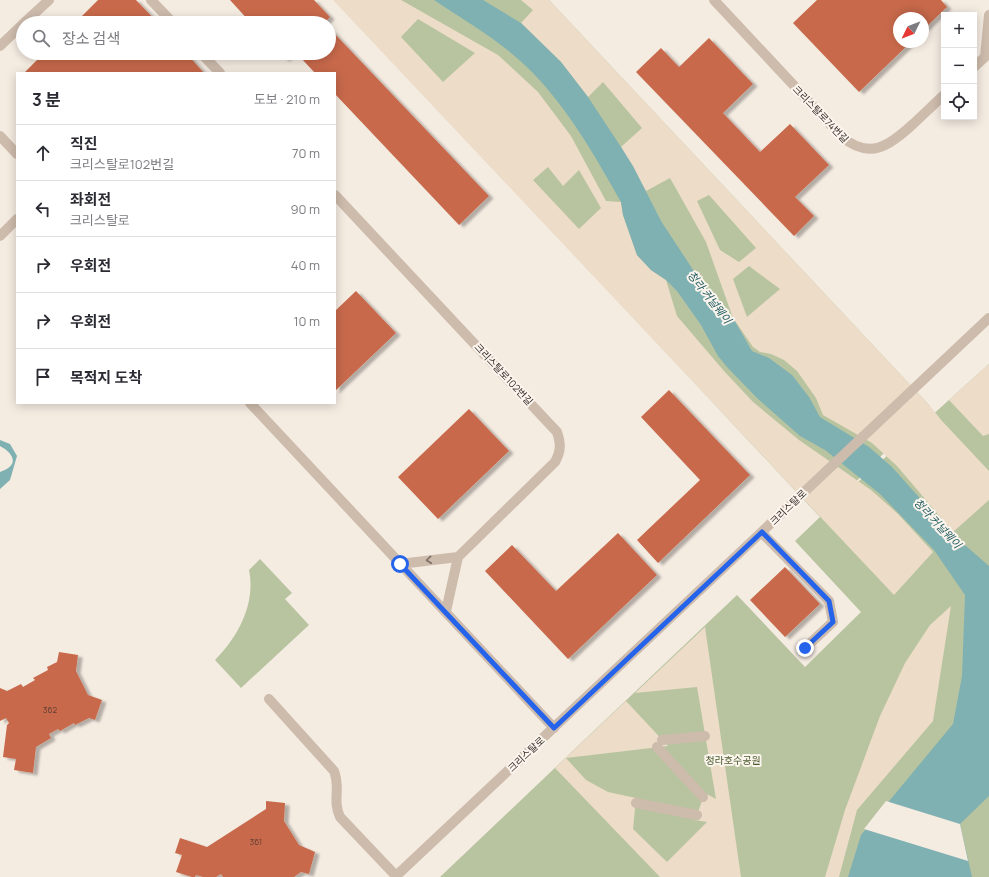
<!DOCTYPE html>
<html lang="ko">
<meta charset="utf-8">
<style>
:root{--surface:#fff;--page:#f7f7f7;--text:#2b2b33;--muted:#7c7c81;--line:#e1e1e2}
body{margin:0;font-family:Manrope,"Noto Sans KR",sans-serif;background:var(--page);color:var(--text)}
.controls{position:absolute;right:12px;top:12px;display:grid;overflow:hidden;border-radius:0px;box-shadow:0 2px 10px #0003}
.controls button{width:36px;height:36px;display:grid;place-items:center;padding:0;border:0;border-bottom:1px solid var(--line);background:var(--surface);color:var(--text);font:20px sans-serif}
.compass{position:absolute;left:893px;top:12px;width:36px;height:36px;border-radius:50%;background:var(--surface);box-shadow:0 2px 10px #0003;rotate:227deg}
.stop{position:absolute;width:12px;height:12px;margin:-9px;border:3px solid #2563eb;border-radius:50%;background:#fff}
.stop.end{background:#2563eb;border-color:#fff;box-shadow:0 1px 4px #0008}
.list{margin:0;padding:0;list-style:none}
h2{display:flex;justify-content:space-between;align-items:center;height:52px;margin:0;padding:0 16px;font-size:17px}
h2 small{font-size:13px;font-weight:400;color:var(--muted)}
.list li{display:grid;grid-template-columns:26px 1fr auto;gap:12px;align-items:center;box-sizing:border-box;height:56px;padding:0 16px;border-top:1px solid var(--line)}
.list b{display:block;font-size:15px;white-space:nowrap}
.list p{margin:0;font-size:13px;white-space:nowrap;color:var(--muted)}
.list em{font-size:13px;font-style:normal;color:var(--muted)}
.icon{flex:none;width:22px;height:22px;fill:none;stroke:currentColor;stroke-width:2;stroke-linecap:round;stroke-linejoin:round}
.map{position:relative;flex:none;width:989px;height:877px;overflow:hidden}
.search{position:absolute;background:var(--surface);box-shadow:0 2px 10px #0003;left:16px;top:16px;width:320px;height:44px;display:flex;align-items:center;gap:10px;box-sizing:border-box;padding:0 14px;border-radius:22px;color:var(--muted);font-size:15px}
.panel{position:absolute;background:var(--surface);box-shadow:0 2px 10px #0003;left:16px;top:72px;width:320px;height:332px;border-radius:0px}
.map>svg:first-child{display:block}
</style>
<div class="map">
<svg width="989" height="877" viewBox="0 0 989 877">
<defs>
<filter id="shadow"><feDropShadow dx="4.5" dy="2.5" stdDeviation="1" flood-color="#0004"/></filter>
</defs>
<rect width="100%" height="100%" fill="#f4ebe1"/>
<!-- green -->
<path fill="#b8c4a0" d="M336 0H549L930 406 839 499 989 364V877H440L737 595 805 667 861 612 795 541 820 517Z
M260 559 292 593 285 599 309 625 241 688 215 660C238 637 256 604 249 570Z"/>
<!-- plaza -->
<path fill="#ecdcc8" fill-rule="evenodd" d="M333 0H401L498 55 538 92 571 136 606 201 621 202 623 215 637 255 651 270 666 280 677 316 724 371 753 402 799 440 871 490 898 514 933 552 894 595ZM418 19 475 53 443 82 401 37ZM548 167 563 186 579 170 601 208 579 229 533 180Z
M521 0H549L930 406 942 421 989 471V500L953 532 897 466 872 443 823 415 816 398 797 371 784 360 771 354 760 352 753 347 733 318 706 242 670 178 646 191 621 147 642 128 603 82 588 97 561 62 521 23 533 10ZM709 195 756 248 739 262 720 250 697 201ZM749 266 780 289 747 317 733 279Z
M989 364V434L983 436 949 400Z
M951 606 933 721 857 810 839 877H825L845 810 880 716 905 663 930 625Z
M705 627 741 877H660L555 768 626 701 668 746 566 758 586 780 608 792 636 798 633 829 667 862 707 822 695 820 705 793 716 799 697 687 635 693Z"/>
<!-- water -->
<path fill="#7fb0b2" d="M434 0H483L521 23 561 62 588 97 621 147 633 166 661 221 701 282 733 318 752 351 769 358 792 375 809 397 820 417 869 447 892 467 951 533 989 566V796L960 824 972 877H848L861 835 953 724 962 676 965 595 934 550 880 494 825 450 800 436 757 398 727 367 718 356 701 325 677 291 666 280 651 270 637 255 623 215 621 202C595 156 569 110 532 72 504 43 467 22 434 0Z
M0 440 10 444 17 456 10 480 0 489V472C19 466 15 454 0 446Z"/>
<!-- pier -->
<path fill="#f4ebe1" d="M886 801 960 824 968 861 864 829Z"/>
<!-- building -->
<path fill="#c8694b" filter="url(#shadow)" d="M98 0H136L158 23H75Z
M230 0H314L330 17 324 23H251Z
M817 0H941L947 7 923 30V18H899V42H911L859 92 793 23Z
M331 30 489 196 459 225 335 94V73H315L301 58 306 53H329V31Z
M709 38 753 84 723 113 760 152 790 124 829 165 795 197 814 216 794 236 636 72 661 48 679 67Z
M44 53H186L204 73H24Z
M279 53H292L285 59Z
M356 291 396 333 335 391V311Z
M669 390 750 475 658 563 637 540 700 480 641 417Z
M469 409 509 451 438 519 398 477Z
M618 533 657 575 568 659 485 571 512 545 556 591Z
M785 567 820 604 785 637 750 600Z
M59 652 78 655 76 671 88 695 102 700 95 720 89 718 75 725 74 723 60 731 58 729 49 734 51 738 36 747 33 773 14 770 16 759 3 757 7 725 9 723 6 718 0 721V688L7 691 21 684 23 687 35 680 33 678 48 670 47 667 57 662Z
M266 801 285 803 284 821 299 845 315 852 309 874 301 872 294 877H223L221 874 216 877H203L196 875 195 877H192L176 872 182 855 175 853 180 838 207 847 266 809Z"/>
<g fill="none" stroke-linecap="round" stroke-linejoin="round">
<!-- service -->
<path stroke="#cdbbac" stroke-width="10" d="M0 236 17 219
M762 533 829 601 833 622 805 648
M269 699 334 771C341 789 332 799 340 817L396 876"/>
<!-- pedestrian -->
<path stroke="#cdbbac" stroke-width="10" d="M662 740 705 736
M657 747 703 797
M636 803 697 815"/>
<!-- minor -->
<path stroke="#cdbbac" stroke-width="10" d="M151 0 173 23
M714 0 842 137C870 160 889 146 912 125 923 115 933 105 944 95
M24 23 49 0
M0 46 23 24
M201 53 220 73
M985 57 989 15
M974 67 985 57
M0 136 17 154
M335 195 557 432C561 444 561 451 555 462L458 557
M250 403 554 728
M400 564 458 557
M446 611 458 557
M395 877 989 318"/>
</g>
<!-- one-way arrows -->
<defs><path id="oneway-chevron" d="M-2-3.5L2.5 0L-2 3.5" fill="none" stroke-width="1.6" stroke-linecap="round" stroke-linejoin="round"/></defs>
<use stroke="#7d6f65" href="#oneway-chevron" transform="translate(429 560) rotate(174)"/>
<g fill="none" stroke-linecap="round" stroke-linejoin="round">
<!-- route -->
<path stroke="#2563eb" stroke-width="5" d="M400 564 554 728 762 532 829 601 833 622 805 648"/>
</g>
<g text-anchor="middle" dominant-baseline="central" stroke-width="4" stroke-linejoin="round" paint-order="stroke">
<!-- number labels -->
<g font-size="8" fill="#5e3e33">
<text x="50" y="709">362</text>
<text x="256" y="841">361</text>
</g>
<!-- street labels -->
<g font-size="10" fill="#3b302b" stroke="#fbf5ee">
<text transform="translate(821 114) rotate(46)">크리스탈로74번길</text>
<text transform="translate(504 374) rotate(47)">크리스탈로102번길</text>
<text transform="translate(788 507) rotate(-44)">크리스탈로</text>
<text transform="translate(526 754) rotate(-43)">크리스탈로</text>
</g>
<!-- park labels -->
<g font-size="10" fill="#4a5a2e" stroke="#fbf5ee">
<text x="733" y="760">청라호수공원</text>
</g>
<!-- water labels -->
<g font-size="11" font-style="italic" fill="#1f5a5e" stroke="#fbf5ee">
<text transform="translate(710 297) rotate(52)">청라 커널웨이</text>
<text transform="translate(938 523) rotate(47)">청라 커널웨이</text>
</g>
</g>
</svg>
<div class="controls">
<button>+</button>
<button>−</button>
<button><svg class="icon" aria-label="locate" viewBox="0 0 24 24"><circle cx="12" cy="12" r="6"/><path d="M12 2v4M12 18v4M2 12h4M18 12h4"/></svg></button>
</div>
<svg class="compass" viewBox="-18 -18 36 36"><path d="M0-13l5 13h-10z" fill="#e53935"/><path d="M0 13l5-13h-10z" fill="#7c7c81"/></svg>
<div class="stop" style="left:400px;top:564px"></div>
<div class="stop end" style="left:805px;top:648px"></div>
<div class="search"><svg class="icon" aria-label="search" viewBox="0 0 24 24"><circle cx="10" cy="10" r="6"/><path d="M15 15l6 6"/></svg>장소 검색</div>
<section class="panel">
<h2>3 분<small>도보 · 210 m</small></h2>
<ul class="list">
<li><svg class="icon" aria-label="ahead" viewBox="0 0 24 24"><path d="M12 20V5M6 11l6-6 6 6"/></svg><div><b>직진</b><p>크리스탈로102번길</p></div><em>70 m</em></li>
<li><svg class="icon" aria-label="left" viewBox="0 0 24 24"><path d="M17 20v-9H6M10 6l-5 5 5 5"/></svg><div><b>좌회전</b><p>크리스탈로</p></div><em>90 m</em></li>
<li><svg class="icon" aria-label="right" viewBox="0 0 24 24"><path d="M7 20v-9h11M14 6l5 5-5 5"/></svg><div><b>우회전</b></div><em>40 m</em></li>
<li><svg class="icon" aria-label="right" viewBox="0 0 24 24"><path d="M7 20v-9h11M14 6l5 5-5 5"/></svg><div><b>우회전</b></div><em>10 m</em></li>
<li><svg class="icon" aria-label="arrive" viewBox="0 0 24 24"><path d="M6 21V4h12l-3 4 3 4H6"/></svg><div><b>목적지 도착</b></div></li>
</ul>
</section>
</div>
